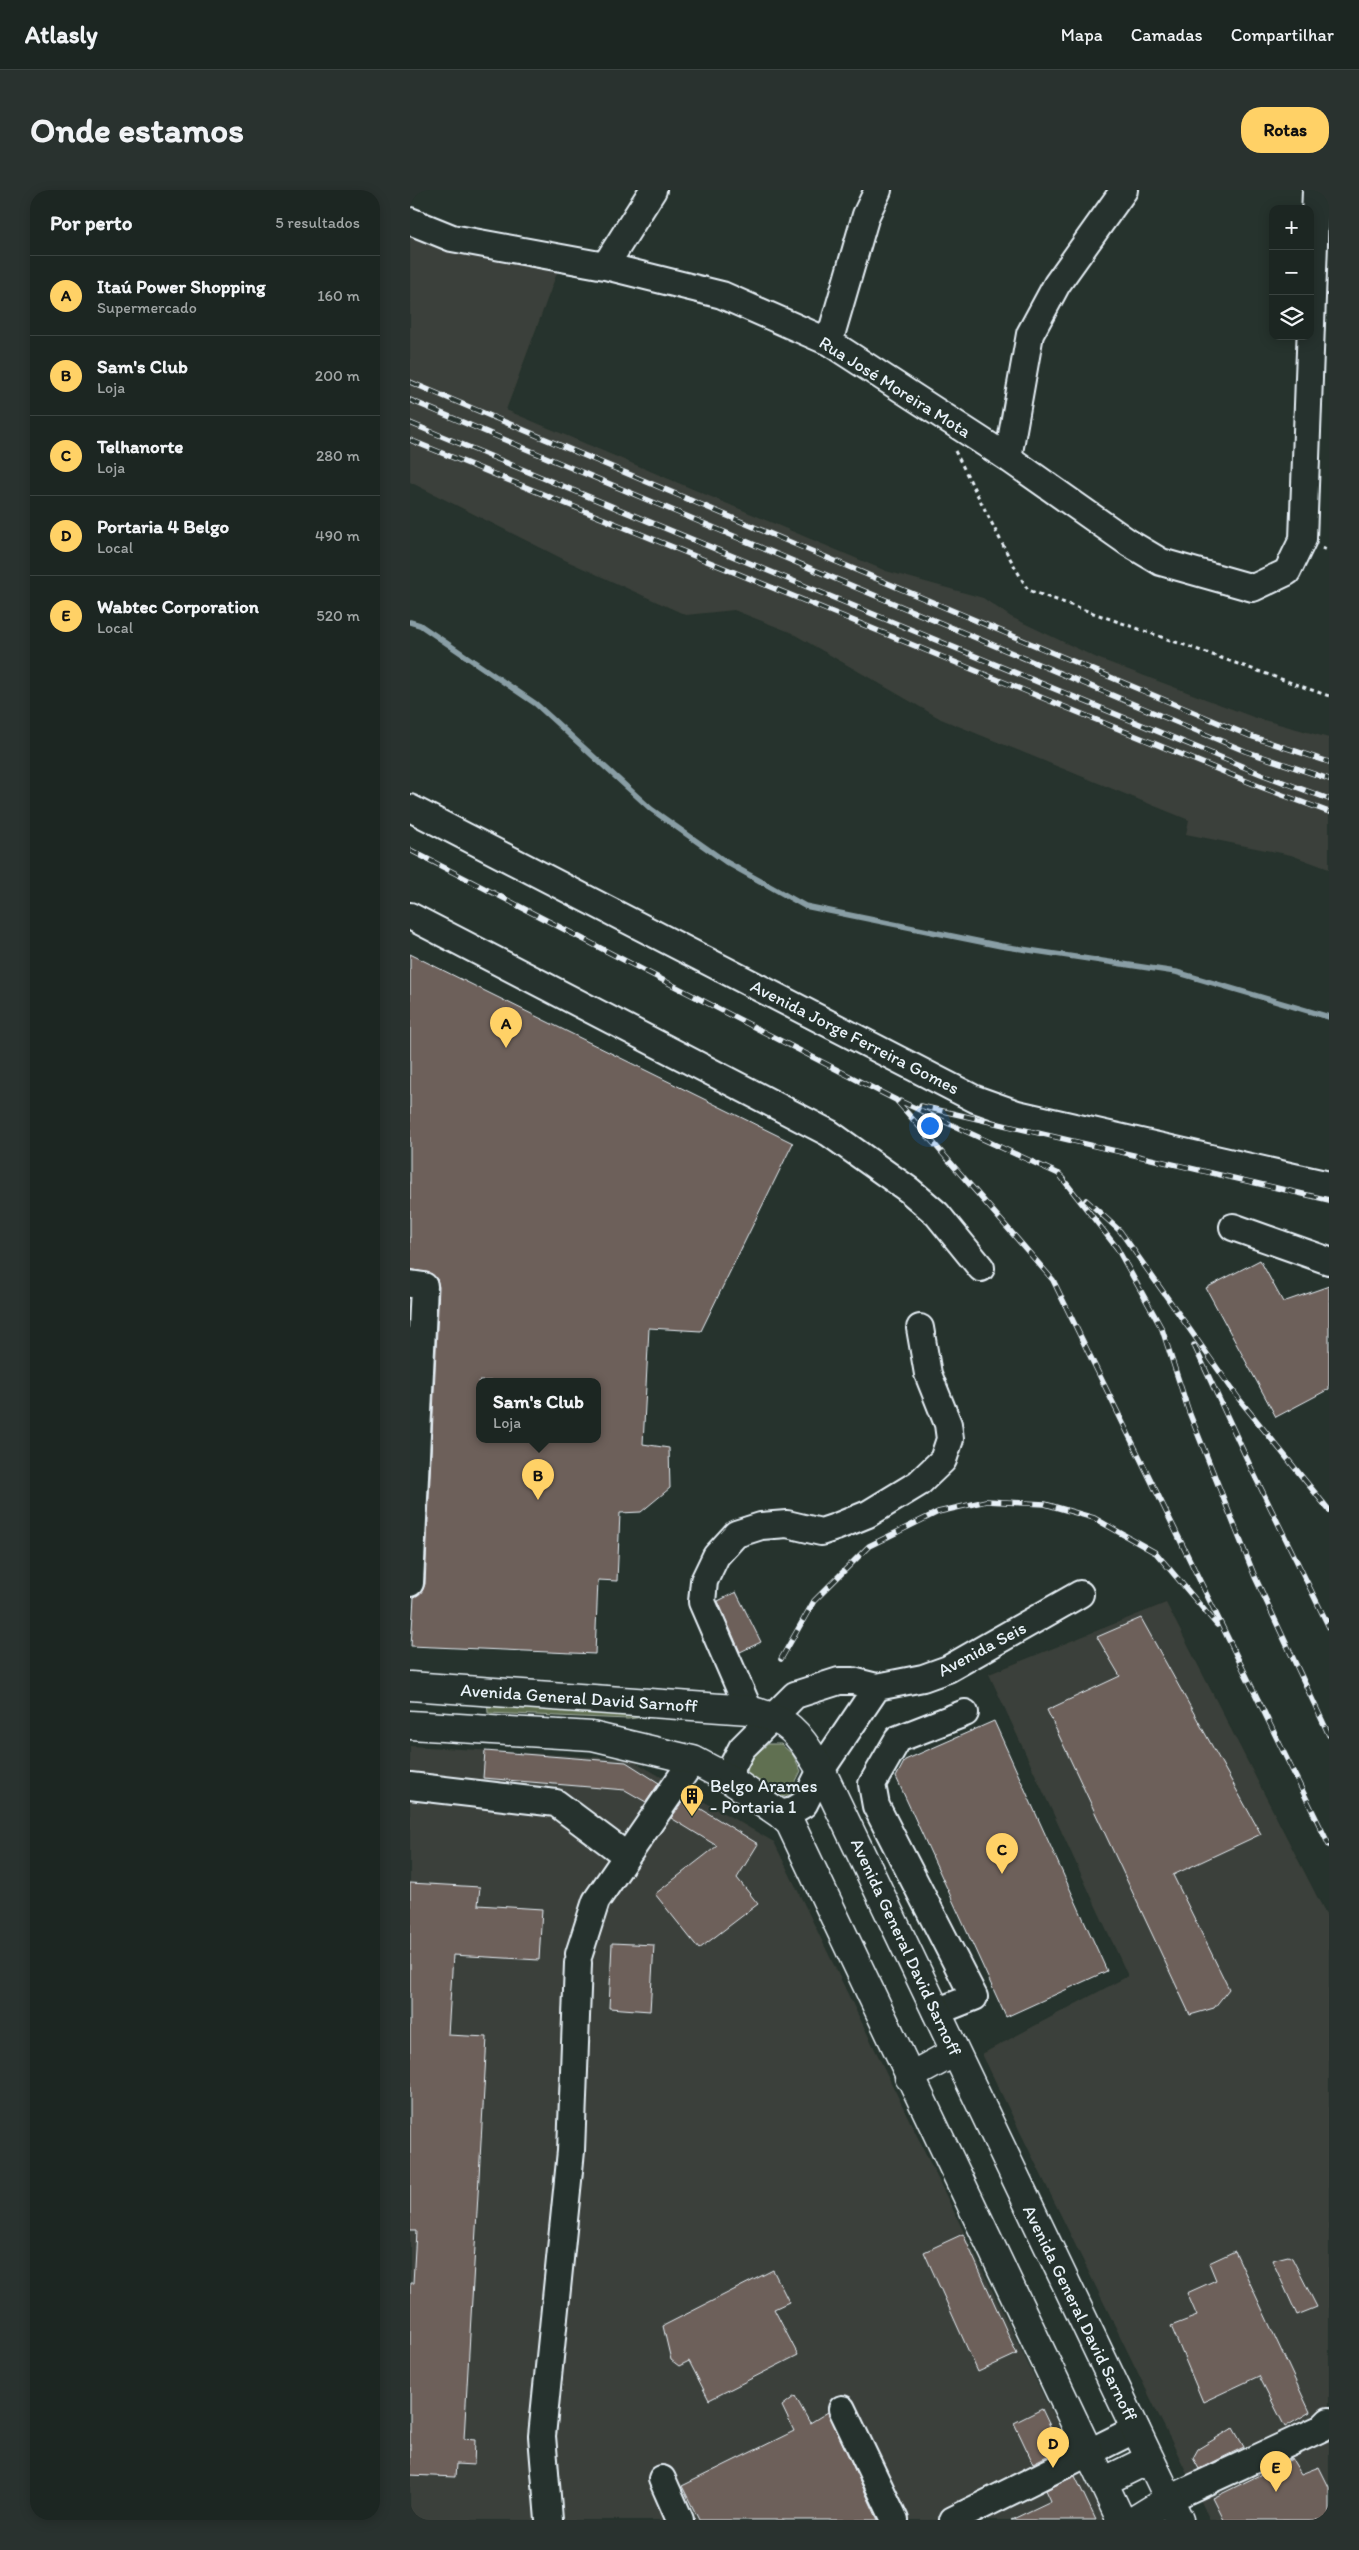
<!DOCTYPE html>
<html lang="pt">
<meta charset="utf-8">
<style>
:root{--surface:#1c2622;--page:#29322f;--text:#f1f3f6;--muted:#a0a5a5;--line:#3a4340;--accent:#ffd166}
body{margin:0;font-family:Itim,sans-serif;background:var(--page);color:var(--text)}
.controls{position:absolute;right:15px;top:15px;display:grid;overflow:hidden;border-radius:10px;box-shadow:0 2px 12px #0003}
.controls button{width:45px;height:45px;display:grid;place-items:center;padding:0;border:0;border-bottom:1px solid var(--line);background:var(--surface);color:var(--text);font:25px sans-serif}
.you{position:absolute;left:519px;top:935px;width:18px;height:18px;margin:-12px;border:4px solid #fff;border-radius:50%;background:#1a73e8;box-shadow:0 0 0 8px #1a73e833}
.badge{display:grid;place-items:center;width:32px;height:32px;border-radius:50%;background:var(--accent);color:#111;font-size:16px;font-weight:700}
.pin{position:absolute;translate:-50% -41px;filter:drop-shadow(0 1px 2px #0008)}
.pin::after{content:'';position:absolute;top:26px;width:18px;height:15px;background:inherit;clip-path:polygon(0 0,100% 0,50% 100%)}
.popup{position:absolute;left:66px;top:1188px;width:125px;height:65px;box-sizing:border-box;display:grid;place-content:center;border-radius:10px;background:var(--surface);filter:drop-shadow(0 1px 4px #0005);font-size:16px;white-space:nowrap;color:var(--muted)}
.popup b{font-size:19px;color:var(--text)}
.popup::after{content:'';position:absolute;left:50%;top:100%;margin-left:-10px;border:10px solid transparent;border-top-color:var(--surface)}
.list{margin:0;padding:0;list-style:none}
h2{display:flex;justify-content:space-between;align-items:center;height:65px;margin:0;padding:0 20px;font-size:21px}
h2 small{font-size:16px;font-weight:400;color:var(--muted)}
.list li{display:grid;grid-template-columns:32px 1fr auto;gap:15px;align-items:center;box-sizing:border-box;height:80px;padding:0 20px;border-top:1px solid var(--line)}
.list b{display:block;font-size:19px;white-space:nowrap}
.list p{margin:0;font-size:16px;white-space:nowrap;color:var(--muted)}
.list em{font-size:16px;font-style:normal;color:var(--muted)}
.icon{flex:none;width:28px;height:28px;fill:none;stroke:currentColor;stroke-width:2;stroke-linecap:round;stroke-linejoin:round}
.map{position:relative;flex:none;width:919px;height:2330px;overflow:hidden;border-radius:20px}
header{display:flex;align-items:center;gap:30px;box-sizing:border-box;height:70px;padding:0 25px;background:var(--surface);border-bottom:1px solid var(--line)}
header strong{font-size:24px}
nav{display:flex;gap:28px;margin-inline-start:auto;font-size:18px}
.intro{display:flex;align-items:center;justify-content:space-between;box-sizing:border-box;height:120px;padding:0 30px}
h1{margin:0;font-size:35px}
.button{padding:12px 22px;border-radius:20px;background:var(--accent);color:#111;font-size:18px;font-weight:700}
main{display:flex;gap:30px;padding:0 30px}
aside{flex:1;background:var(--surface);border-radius:20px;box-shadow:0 2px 12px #0003}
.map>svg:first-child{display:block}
</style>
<header>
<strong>Atlasly</strong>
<nav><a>Mapa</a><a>Camadas</a><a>Compartilhar</a></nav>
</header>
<div class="intro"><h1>Onde estamos</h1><a class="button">Rotas</a></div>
<main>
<aside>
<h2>Por perto<small>5 resultados</small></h2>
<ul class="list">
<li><span class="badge">A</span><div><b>Itaú Power Shopping</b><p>Supermercado</p></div><em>160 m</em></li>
<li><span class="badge">B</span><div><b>Sam's Club</b><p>Loja</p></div><em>200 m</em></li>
<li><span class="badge">C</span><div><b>Telhanorte</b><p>Loja</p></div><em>280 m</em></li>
<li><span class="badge">D</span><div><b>Portaria 4 Belgo</b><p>Local</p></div><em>490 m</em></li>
<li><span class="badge">E</span><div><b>Wabtec Corporation</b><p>Local</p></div><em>520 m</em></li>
</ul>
</aside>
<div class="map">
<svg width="919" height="2330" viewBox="0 0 919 2330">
<rect width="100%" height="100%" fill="#26332d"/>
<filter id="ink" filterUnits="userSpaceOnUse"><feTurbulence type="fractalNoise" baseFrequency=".02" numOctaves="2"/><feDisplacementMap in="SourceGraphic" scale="10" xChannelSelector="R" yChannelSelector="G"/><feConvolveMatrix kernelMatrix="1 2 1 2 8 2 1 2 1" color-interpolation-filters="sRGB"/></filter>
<g filter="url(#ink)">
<!-- built -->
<path fill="#3b403a" d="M0 43 37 60 148 80 96 220 476 381 573 408 601 427 687 468 843 527 919 548V679L881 665 776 644 779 630 531 529 380 442 324 420 276 425 157 371 0 292Z
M756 1413 919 1730V2330H800L572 1864 718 1786 579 1484Z
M0 1556 220 1569 364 1652 694 2330H0Z"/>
<!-- green -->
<path fill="#617051" stroke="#a4b0a4" d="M77 1507 256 1524 218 1529 78 1523Z
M358 1554H371L383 1565 391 1581 379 1605 365 1609 337 1590 338 1571Z"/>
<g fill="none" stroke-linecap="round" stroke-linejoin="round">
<!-- stream -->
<path stroke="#899ea5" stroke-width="5.5" d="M0 432 10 435 126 514 241 619 316 672 395 716 591 756 766 782 919 827"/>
</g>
<!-- building -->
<path fill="#6d605a" stroke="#e8f1f8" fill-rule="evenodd" d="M0 764 383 953 291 1141 239 1138 233 1254 259 1258 260 1298 231 1322 210 1323 207 1391 188 1390 185 1464 1 1456 4 1407 12 1401 15 1394 29 1097 27 1089 22 1084 0 1079ZM69 1191H187V1249H69Z
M850 1070 873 1112 919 1096V1199L866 1227 796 1098Z
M326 1402 351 1452 330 1462 308 1411Z
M731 1428 851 1644 763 1685 819 1799 804 1818 780 1825 637 1520 710 1486 687 1447Z
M584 1531 697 1781 596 1827 486 1587 495 1570Z
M75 1561 216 1572 249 1593 236 1612 215 1600 73 1588Z
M275 1609 348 1654 327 1688 348 1714 289 1759 245 1704 307 1656 261 1628Z
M0 1693 70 1697 68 1715 132 1719 129 1770 43 1765 38 1845 77 1847 54 2249 65 2250 64 2275 46 2274 45 2287 0 2285V2093H3L6 2041H0Z
M202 1753 244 1755 240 1821 199 1818Z
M553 2044 607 2164 568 2182 514 2062Z
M825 2061 900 2222 875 2237 849 2186 793 2212 761 2136 787 2126 777 2103 806 2090 799 2073Z
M878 2066 882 2068 907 2117 887 2125 862 2070Z
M363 2080 379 2112 364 2119 388 2165 299 2210 279 2171 269 2176 261 2170 253 2136Z
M385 2206 400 2233 418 2222 468 2330H289L272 2296 384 2241 372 2216Z
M632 2219 651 2259 623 2273 604 2233Z
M823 2238 834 2257 789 2279 783 2268 788 2259Z
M882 2269 891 2284 909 2277 919 2297V2330H814L803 2308Z
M665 2286 686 2330H601L641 2311 636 2300Z"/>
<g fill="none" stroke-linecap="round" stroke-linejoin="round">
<!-- minor casing -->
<g stroke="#e8f1f8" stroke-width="30">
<path id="minor" d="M0 31 42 48 195 76 312 105 419 152 598 268 719 353 751 372 843 398 877 382 893 349 906 0
M195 76 243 0
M419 152 456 25 468 0
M598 268 620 144 647 94 714 0
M0 618 565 909 607 924 919 995
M0 726 419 943 499 1000 527 1024 571 1078
M823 1037 919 1071
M0 1094 14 1096 0 1393
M339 1520 292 1412 294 1391 306 1366 326 1344 351 1336 377 1334 411 1342 426 1337 458 1324 509 1293 533 1270 540 1249 538 1234 518 1184 510 1138
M321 1590 322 1577 332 1558 385 1505 429 1491H443L467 1497 513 1488 538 1479 670 1404
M0 1596 146 1613 217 1666
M370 1624 382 1621 394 1614 411 1580 467 1497
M169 1764 186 1711 283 1570
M526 1822 564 1807 466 1616 462 1594 488 1549 555 1523
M432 2219 485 2330
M252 2289 270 2330
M759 2309 912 2238 919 2231
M139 2330 132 2246 161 1961 168 1773
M543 2330 726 2239"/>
</g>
<!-- major casing -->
<g stroke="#e8f1f8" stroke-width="31">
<path id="major" d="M0 1496 339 1520C383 1531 388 1544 411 1580L769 2330
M0 1535 182 1546 283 1570 321 1590 370 1624 380 1633 711 2330
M499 1887 545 1862
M693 2292 740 2269
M725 2330 759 2309"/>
</g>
<!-- path -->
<path stroke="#e8f1f8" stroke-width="3" stroke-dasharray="4 4" stroke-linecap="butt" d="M545 261 597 363 618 400 919 506
M912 358 919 361"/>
<!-- minor -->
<use href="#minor" stroke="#26332d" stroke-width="26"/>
<!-- major -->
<use href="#major" stroke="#26332d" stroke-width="28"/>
<!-- rail casing -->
<g stroke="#e8f1f8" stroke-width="5.5">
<path id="rail" d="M0 192 840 546 919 572
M0 210 835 561 919 589
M0 233 851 584 919 609
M0 250 851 597 919 622
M0 660 486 910 643 1090 919 1655
M490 911 649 984 654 989
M511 916 919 1010
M649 984 707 1058 752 1139 779 1222 845 1387 919 1545
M676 1010 710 1041 829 1209 919 1320
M784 1155 843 1282 919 1437
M371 1469 404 1411 459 1356 528 1322 576 1311 635 1314 684 1328 746 1363 807 1435"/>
</g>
<!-- rail -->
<use href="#rail" stroke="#26332d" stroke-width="4" stroke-dasharray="11" stroke-linecap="butt"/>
</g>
</g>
<!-- icons -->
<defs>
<g id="building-pin" transform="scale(1.25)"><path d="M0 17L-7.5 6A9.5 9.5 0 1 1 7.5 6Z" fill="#ffd166" stroke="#26332d"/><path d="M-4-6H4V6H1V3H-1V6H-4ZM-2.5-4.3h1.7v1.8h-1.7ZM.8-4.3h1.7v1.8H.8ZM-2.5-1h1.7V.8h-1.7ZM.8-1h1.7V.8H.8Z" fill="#111"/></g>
</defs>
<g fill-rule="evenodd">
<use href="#building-pin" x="282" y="1606"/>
</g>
<g text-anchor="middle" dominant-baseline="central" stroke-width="4.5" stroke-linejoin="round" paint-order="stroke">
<!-- street labels -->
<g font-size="18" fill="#e8f1f8" stroke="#26332d">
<text transform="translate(485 197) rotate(32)">Rua José Moreira Mota</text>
<text transform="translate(445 847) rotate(27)">Avenida Jorge Ferreira Gomes</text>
<text transform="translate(572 1459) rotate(-28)">Avenida Seis</text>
<text transform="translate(169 1508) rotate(4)">Avenida General David Sarnoff</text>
<text transform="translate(496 1757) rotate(65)">Avenida General David Sarnoff</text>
<text transform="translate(670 2123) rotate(64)">Avenida General David Sarnoff</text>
</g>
<!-- poi labels -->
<g font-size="18" fill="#e8f1f8" stroke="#26332d" text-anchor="start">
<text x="300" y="1596">Belgo Arames<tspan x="300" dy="21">- Portaria 1</tspan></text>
</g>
</g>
</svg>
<div class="controls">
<button>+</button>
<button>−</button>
<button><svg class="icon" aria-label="layers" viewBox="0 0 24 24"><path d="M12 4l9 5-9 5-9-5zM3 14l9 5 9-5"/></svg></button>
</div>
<div class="you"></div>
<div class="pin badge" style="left:96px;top:858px">A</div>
<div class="pin badge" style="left:128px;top:1310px">B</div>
<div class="popup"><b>Sam's Club</b>Loja</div>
<div class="pin badge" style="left:592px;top:1684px">C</div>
<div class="pin badge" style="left:643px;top:2278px">D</div>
<div class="pin badge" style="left:866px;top:2302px">E</div>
</div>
</main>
